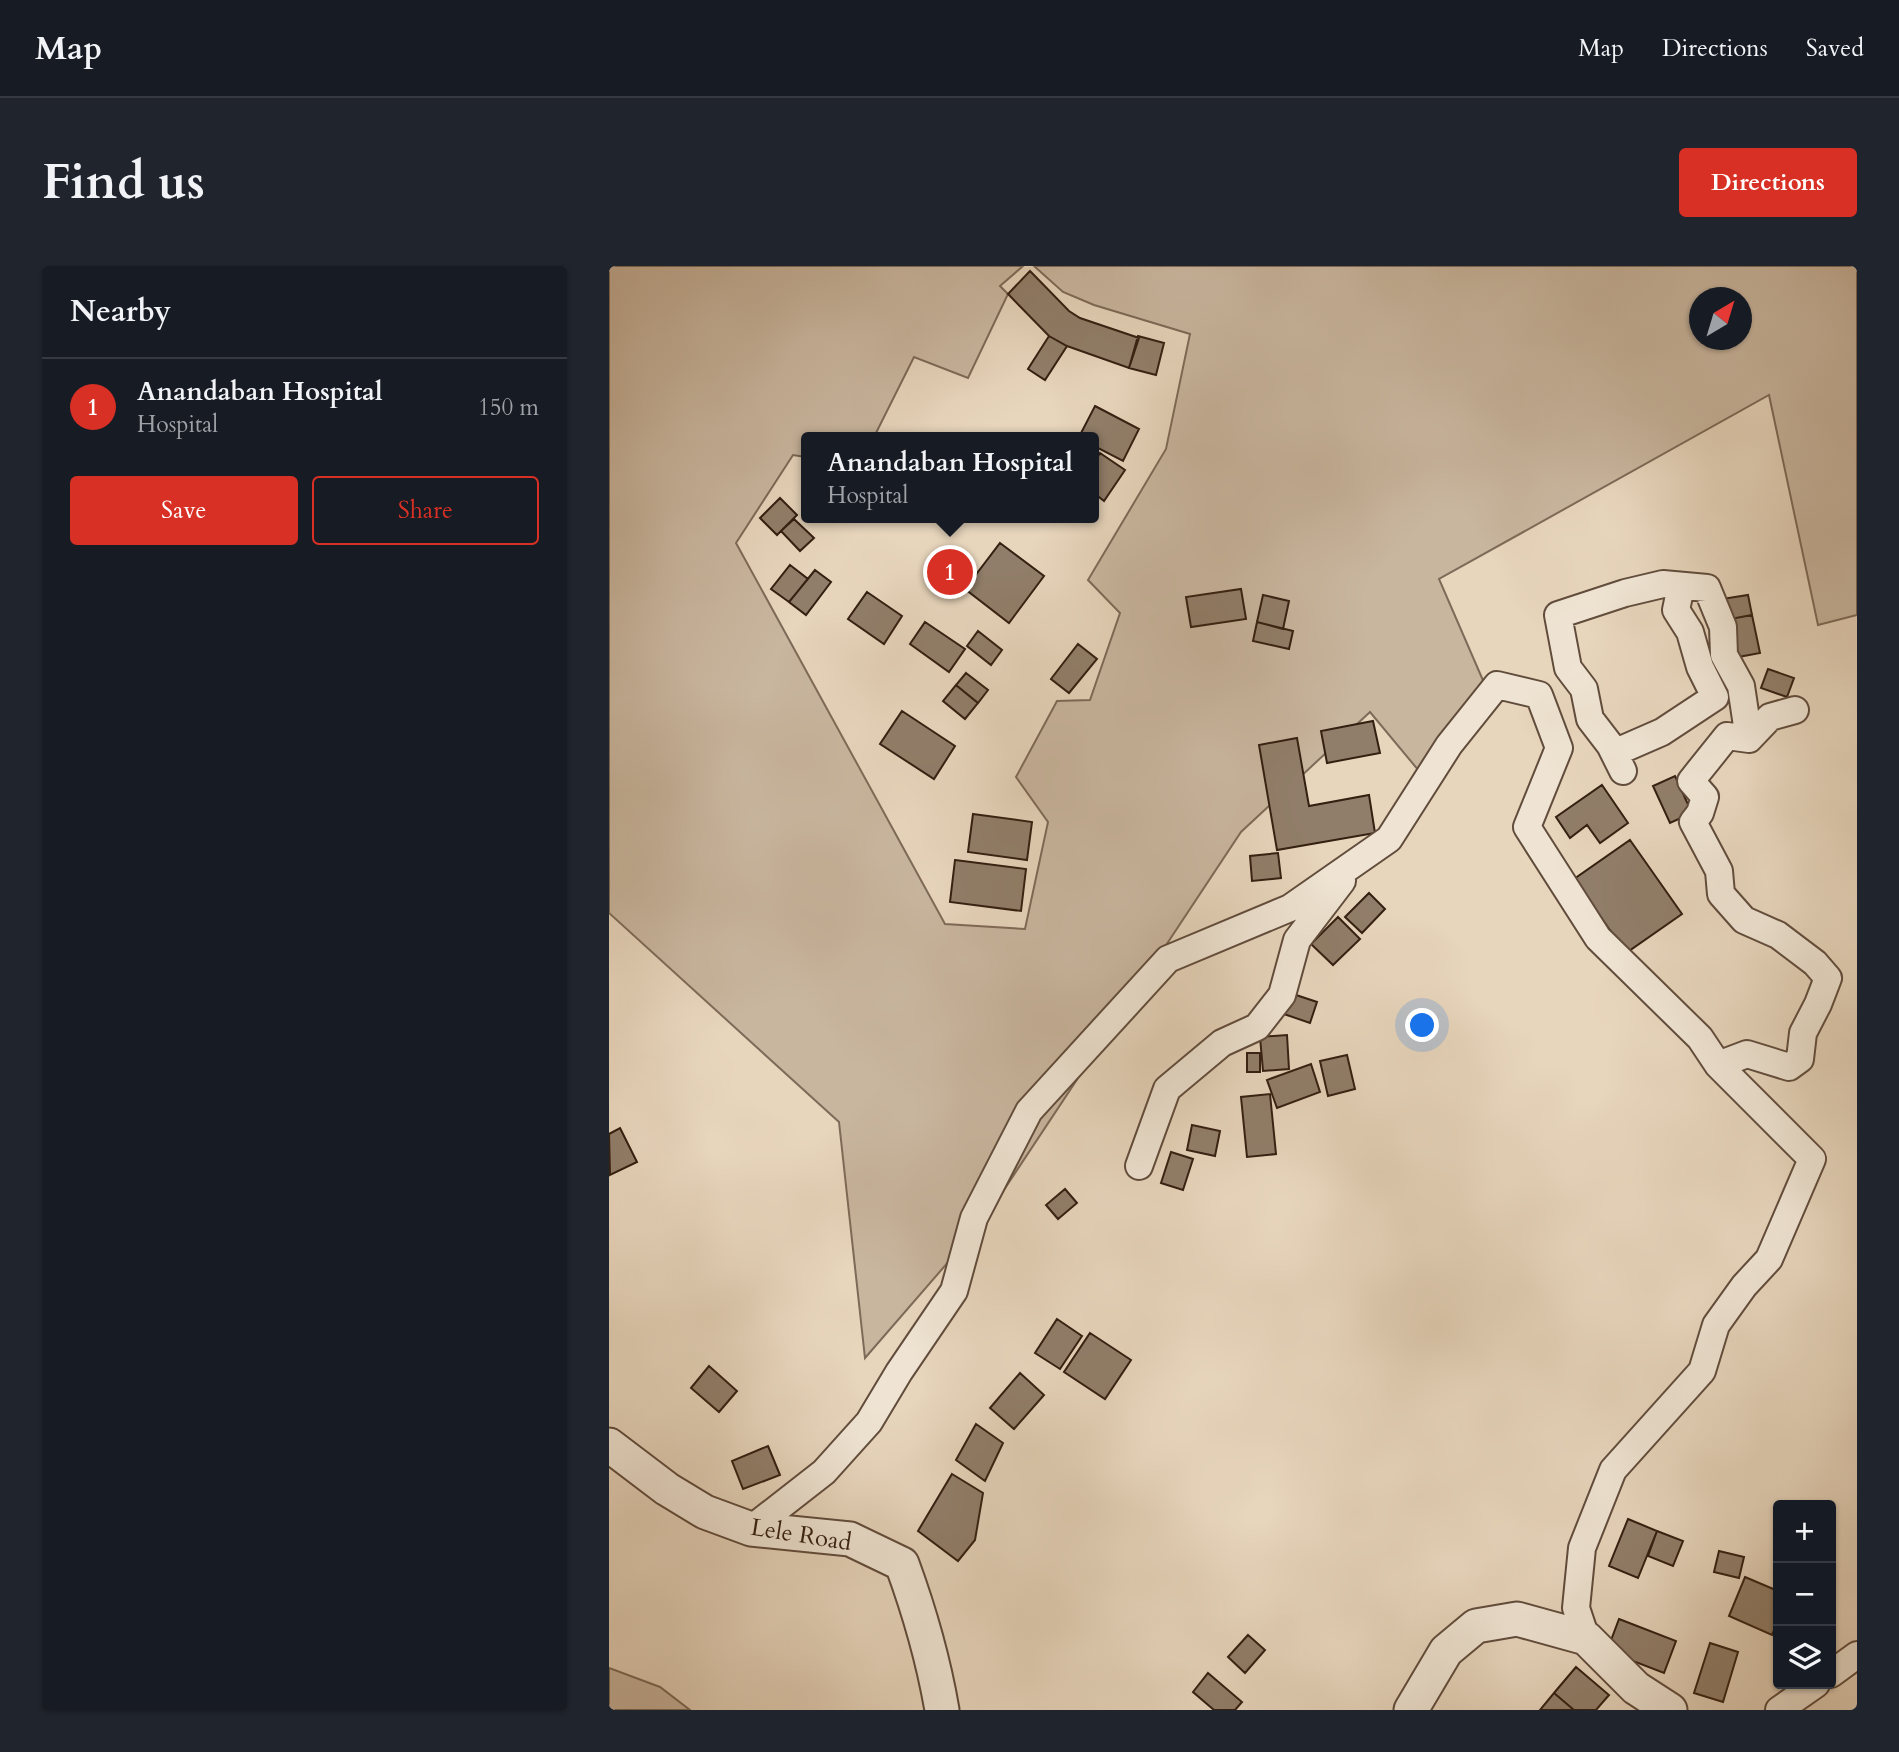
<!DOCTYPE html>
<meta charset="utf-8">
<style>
:root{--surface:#171b24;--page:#20242c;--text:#f1f3f6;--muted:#9ea1a6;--line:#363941;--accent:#d93025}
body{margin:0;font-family:Cardo,serif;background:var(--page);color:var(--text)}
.controls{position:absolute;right:21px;bottom:21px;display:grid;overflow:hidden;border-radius:7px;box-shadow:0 2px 5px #0004}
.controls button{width:63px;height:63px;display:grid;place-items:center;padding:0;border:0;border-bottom:2px solid var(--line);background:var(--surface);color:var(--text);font:35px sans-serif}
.compass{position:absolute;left:1080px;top:21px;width:63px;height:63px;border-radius:50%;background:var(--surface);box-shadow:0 2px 5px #0004;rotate:38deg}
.you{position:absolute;left:814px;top:760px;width:24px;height:24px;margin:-18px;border:5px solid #fff;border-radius:50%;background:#1a73e8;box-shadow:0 0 0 10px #1a73e833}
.badge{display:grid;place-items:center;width:46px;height:46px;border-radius:50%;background:var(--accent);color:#fff;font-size:23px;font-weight:700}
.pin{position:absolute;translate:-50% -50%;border:4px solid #fff;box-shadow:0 2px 7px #0006}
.popup{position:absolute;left:192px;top:166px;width:298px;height:91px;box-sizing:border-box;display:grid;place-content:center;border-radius:7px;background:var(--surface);filter:drop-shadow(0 2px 5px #0005);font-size:23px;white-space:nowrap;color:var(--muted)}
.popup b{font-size:26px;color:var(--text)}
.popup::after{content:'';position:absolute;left:50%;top:100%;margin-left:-14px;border:14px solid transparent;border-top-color:var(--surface)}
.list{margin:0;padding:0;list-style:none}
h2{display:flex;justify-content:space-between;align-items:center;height:91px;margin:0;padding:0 28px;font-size:30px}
h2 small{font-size:23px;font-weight:400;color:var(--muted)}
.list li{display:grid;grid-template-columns:46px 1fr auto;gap:21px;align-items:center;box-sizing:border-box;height:98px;padding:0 28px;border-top:2px solid var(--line)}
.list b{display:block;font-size:26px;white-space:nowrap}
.list p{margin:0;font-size:23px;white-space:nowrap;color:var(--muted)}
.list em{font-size:23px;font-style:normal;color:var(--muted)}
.actions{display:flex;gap:14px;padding:21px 28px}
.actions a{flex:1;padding:16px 0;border:2px solid var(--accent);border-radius:7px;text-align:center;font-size:24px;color:var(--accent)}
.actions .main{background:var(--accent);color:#fff}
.icon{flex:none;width:38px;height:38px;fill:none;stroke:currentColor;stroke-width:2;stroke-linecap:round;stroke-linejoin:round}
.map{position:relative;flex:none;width:1248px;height:1444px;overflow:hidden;border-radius:7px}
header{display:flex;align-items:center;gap:42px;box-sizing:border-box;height:98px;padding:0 35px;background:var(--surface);border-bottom:2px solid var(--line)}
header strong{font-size:33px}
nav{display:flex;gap:38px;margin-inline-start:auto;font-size:24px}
.intro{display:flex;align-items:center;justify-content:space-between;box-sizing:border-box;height:168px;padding:0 42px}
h1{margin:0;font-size:49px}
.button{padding:18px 32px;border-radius:7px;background:var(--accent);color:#fff;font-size:24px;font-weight:700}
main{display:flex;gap:42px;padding:0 42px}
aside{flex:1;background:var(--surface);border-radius:7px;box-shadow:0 2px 5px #0004}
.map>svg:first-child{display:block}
</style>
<header>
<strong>Map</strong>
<nav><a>Map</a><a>Directions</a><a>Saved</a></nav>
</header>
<div class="intro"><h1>Find us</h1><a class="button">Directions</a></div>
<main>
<aside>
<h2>Nearby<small></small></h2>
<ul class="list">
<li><span class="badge">1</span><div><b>Anandaban Hospital</b><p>Hospital</p></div><em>150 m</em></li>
</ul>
<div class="actions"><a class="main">Save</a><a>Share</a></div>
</aside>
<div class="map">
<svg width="1248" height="1444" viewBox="0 0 1248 1444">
<rect width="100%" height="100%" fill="#e7d5bc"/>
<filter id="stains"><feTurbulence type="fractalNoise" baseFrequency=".00286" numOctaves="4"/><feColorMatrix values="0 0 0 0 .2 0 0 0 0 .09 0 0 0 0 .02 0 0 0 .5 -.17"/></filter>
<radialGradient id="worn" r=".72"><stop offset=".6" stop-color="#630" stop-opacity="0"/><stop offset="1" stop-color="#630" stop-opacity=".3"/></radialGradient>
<!-- green -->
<path fill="#c9b69f" stroke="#7e6a58" stroke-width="2" fill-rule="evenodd" d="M0 0H414L391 20 399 28 359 112 305 91 265 171H198L197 191 184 189 127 277 336 658 416 663 439 556 407 511 448 435 481 434 511 347 479 314 557 183 581 68 485 39 454 26 425 0H1248V349L1209 359 1160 129 830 313 876 419 815 511 761 446 632 566 373 957 256 1092 230 856 0 647ZM1090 32H1132V74H1090Z
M0 1402 51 1421 81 1444H0Z"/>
<!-- building -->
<path fill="#917e6a" stroke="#341f11" stroke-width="2" d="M421 5 460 45 471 52 530 72 520 102 458 80 440 70 399 28Z
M440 70 458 80 436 114 419 103Z
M529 70 555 77 547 109 520 102Z
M486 140 530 163 514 195 485 180V171H470Z
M491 187 516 204 495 235 485 227V197Z
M171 232 188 249 168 269 151 252Z
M185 253 205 272 191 285 172 265Z
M391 277 435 310 400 357 356 323Z
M181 299 199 313 180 336 162 323Z
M206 304 222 316 197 349 180 336Z
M632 323 637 353 582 361 577 331Z
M258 326 293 350 275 378 239 353Z
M654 329 680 335 674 363 648 356Z
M1139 329 1143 349 1116 354 1113 333Z
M1143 349 1151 387 1124 392 1116 354Z
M316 356 356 383 340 406 301 378Z
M648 356 684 365 680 383 644 375Z
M369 365 393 384 382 399 358 380Z
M469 378 488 393 460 427 442 413Z
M1159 403 1185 412 1178 431 1152 422Z
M357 407 379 424 369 437 347 419Z
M347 419 369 437 356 453 334 435Z
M293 445 346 480 325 513 271 478Z
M764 455 771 487 718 497 712 465Z
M688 472 700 540 760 529 766 567 668 584 650 479Z
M1066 510 1083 547 1061 557 1044 520Z
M993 519 1019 557 991 577 978 559 961 572 947 551Z
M364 548 423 556 418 594 359 586Z
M1021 574 1073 648 1017 687 965 613Z
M669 587 672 612 643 615 641 590Z
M346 594 417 603 412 645 341 636Z
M760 627 776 643 753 667 736 651Z
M729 651 751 673 724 699 702 678Z
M678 726 708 736 701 757 672 747Z
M678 769 680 803 654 805 651 771Z
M638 787H651V806H638Z
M738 789 746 823 719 830 711 795Z
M702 798 711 826 668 842 658 814Z
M661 828 667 888 638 891 632 831Z
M583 859 611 865 606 890 578 884Z
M11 862 28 896 1 909 0 868Z
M562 886 584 893 574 924 552 917Z
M456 923 468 937 449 953 437 939Z
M448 1053 473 1070 451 1103 426 1087Z
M481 1067 522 1094 496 1133 455 1106Z
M100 1100 128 1125 110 1146 82 1122Z
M411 1107 435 1129 405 1163 381 1142Z
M367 1158 394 1177 376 1215 347 1194Z
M159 1180 171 1209 134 1223 123 1195Z
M343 1208 374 1227 366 1274 349 1295 309 1265Z
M1019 1253 1048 1265 1029 1312 1000 1300Z
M1048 1265 1074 1275 1064 1300 1039 1290Z
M1110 1285 1135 1291 1130 1312 1105 1306Z
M1136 1311 1169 1325V1355L1163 1369 1120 1350Z
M1010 1353 1067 1375 1055 1407 998 1385Z
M639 1369 656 1384 636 1407 619 1391Z
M1101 1377 1129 1386 1114 1436 1085 1427Z
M967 1401 1000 1429 987 1444H965L945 1427Z
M599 1407 633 1436 626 1444H605L584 1426Z
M945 1427 965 1444H931Z"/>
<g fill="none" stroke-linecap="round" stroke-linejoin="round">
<!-- minor casing -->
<g stroke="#614c3c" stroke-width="30">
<path id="minor" d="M1005 487 1053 466 1106 431 1091 401 1081 366 1067 344 1072 320
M1014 505 1001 479 981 453 975 423 959 402 949 349 1016 327 1054 318 1098 322 1114 361 1115 389 1132 420 1140 473
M1109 799 1138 788 1180 801 1191 793 1194 767 1209 738 1219 712 1206 697 1169 669 1135 654 1112 628 1110 605 1084 556 1091 547 1096 531 1082 515 1118 470 1140 473 1161 451 1186 444
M530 900 558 823 613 777 648 761 673 729 688 674 733 615
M142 1263 215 1206 260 1156 290 1106 345 1025 365 952 420 845 559 693 681 642 780 573 840 479 888 419 930 429 950 482 918 561 989 672 1091 772 1109 799 1203 893 1160 993 1135 1020 1107 1059 1093 1105 1004 1204 973 1282 967 1342 977 1372
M1222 1408 1248 1389
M1170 1444 1207 1418"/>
</g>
<!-- tertiary casing -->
<g stroke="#614c3c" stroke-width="37">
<path id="tertiary" d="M0 1179 58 1223 96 1246 142 1263 241 1273 293 1298C311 1347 324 1392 333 1444
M802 1444 837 1385 867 1360 908 1353 977 1372 1027 1422 1061 1444"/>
</g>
<!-- minor -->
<use href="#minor" stroke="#efe4d3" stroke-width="26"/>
<!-- tertiary -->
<use href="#tertiary" stroke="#efe4d3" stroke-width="33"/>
</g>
<g text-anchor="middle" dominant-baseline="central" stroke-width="6" stroke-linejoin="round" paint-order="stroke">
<!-- street labels -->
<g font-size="24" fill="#341f11" stroke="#efe4d3">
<text transform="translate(192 1269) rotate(9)">Lele Road</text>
</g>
</g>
<rect width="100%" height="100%" filter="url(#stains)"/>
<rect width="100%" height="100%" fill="url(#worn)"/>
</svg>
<div class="controls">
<button>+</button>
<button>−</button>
<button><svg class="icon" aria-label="layers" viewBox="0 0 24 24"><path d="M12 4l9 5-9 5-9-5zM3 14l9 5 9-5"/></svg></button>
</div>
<svg class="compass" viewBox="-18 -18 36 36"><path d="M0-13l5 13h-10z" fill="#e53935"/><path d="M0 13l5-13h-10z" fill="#9ea1a6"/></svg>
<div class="you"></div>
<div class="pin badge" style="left:341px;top:306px">1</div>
<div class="popup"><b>Anandaban Hospital</b>Hospital</div>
</div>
</main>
